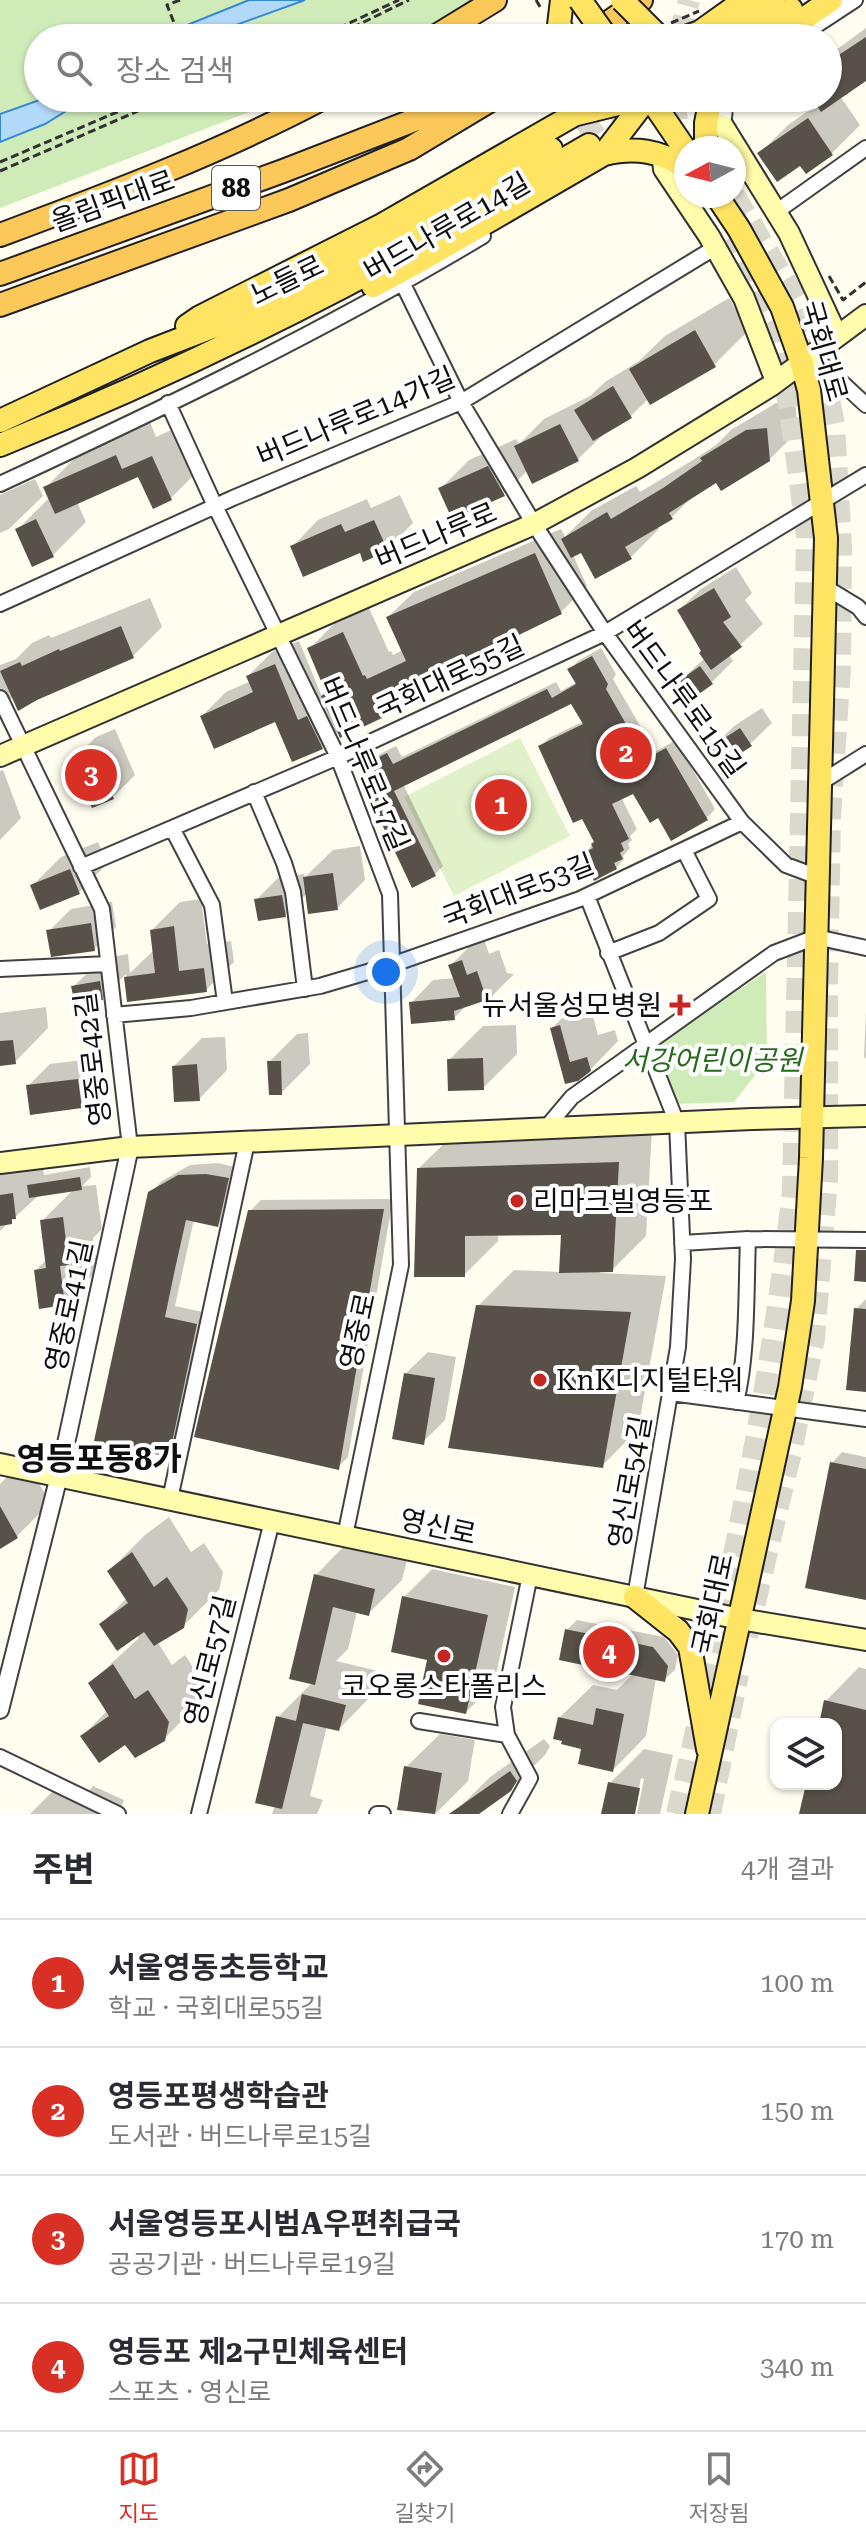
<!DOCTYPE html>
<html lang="ko">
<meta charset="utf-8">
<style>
:root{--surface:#fff;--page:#f7f7f7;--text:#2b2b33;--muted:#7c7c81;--line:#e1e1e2;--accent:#d93025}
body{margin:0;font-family:"Roboto Serif","Noto Sans KR",serif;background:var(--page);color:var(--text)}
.controls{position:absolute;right:24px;bottom:24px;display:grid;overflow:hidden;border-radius:16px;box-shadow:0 2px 6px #0004}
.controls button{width:72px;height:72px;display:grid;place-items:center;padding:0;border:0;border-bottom:2px solid var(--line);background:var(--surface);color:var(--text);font:40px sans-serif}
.compass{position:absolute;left:674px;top:136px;width:72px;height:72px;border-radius:50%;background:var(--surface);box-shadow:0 2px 6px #0004;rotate:263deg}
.you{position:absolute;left:386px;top:972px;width:28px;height:28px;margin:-20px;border:6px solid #fff;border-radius:50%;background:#1a73e8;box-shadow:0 0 0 12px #1a73e833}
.badge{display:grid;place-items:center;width:52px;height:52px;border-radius:50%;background:var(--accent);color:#fff;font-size:26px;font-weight:700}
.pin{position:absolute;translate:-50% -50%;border:4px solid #fff;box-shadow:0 2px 8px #0006}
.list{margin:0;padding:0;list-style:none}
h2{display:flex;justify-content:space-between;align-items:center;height:104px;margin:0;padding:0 32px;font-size:34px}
h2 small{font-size:26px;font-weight:400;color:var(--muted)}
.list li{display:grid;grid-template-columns:52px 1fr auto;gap:24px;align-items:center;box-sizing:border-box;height:128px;padding:0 32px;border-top:2px solid var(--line)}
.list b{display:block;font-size:30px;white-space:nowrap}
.list p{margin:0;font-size:26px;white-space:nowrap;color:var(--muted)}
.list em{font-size:26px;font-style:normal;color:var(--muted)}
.icon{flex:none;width:44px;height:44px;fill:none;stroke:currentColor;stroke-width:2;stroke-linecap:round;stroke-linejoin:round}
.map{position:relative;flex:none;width:866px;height:1814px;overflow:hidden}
.search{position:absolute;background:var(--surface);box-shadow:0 2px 6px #0004;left:24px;right:24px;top:24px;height:88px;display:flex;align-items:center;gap:20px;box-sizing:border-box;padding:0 28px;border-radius:44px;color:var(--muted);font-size:30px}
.sheet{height:616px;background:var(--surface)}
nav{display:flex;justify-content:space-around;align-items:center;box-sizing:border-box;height:112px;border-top:2px solid var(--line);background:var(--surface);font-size:22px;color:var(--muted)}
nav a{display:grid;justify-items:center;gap:4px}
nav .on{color:var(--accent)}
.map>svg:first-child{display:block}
</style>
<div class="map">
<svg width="866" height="1814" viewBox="0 0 866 1814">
<rect width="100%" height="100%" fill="#fffdf0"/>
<!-- green -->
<path fill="#cfecb8" d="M0 0H471L450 15 404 38H38V98H285L0 208Z
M766 972 767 1060 734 1102 676 1104 654 1046Z"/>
<!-- pitch -->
<path fill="#e1f2ca" d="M520 738 570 836 454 896 404 797Z"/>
<!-- water -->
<path fill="#b3d9f9" stroke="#3689d3" stroke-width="2" d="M249 0H305L200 38H155Z
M45 98H87L45 124 0 142V114Z"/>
<!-- shadow -->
<path fill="#0003" d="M866 28V79L840 96 860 125 832 153 806 171 800 163 760 153 788 125 818 104 815 98H828V56Z
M729 298 748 331 714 365 648 399 631 416 607 431 577 460 528 470 504 494 453 516 441 488 469 460 516 439 519 444 544 419 590 396 605 382 639 361 665 336Z
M795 401 798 431 769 460 716 480 695 494 672 517 657 526 659 529 631 557 582 550 573 555 587 586 561 612 507 638 508 640 483 666 433 675 408 687 409 689 383 715 339 731 322 747 276 719 202 716 226 692 251 681 248 676 272 652 299 641 322 697 328 692 309 649 335 623 369 608 389 652 391 651 393 655 403 650 388 617 414 592 561 529 565 537 591 511 636 486 640 492 693 460 716 445 731 430 776 403Z
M150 422 156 437 186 423 204 465 171 498 139 474 77 502 86 522 52 556 18 529 50 497 45 488 79 454Z
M35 479 43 496 9 529 0 533V495Z
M400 495 413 523 387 549 361 551 292 547 318 520 367 499 371 508Z
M736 567 752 593 745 600 763 624 729 655 733 661 711 683 672 688 705 658 703 651 679 610 701 589Z
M150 598 162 627 133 656 19 708 13 697 0 710V665L16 659 32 643 49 635 51 638Z
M601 648 616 674 613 679 655 752 676 740 715 809 707 818 658 815 634 791 621 797 637 829 630 836 632 840 628 844 630 848 623 856 624 859 616 868 583 855 596 841 583 816 540 747 549 738 584 721 572 701 403 784 443 866 434 875 363 780 375 770 372 762 380 754 396 746 402 757 556 682 561 691 577 682 570 670 578 661Z
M762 708 772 723 750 744 712 748 734 726Z
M115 729 135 775 113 797 94 806 74 759 96 737Z
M3 770 21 818 0 840V771Z
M98 842 107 864 79 892 33 885 61 857Z
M360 846 365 880 337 908 307 893 285 915 256 900 278 878 304 874V878L333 850Z
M201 899 207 944 231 941 234 962 206 990 129 1000 126 974 102 998 73 987 102 959 128 954 130 973 154 950 152 930 180 902Z
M112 902 116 927 94 949 49 931 71 909Z
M484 939 489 954 499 950 507 973 514 974 492 996 468 1004 454 1018 411 1003 433 980 455 978 451 965 473 943Z
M588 998 598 1035 615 1030 618 1041 590 1070 567 1082 552 1028 580 1000Z
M46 1007 48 1028 15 1062 0 1064V1013Z
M866 1010V1059L864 1057Z
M516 1025 517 1054 483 1088 449 1060 483 1026Z
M308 1033 310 1064 281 1093 269 1062 297 1034Z
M225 1037 227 1070 199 1099 174 1066 202 1038Z
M99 1058 103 1084 81 1106 28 1086 50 1064Z
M652 1129 646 1236 612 1270H600V1273L666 1276 638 1429 602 1466 478 1306 514 1270 561 1272 563 1233 498 1234V1241L464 1275 419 1168 453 1135Z
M218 1163 239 1168 229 1214 218 1225 194 1219 175 1306 207 1313 179 1443 168 1454 150 1193 162 1181 190 1165Z
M43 1164 44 1175 90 1167 91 1177 82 1186 96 1185 102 1229 93 1238 98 1270 64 1303 36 1270 47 1259 42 1221 74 1189 39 1195 0 1231V1170Z
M393 1199 348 1457 338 1467 250 1211 261 1200Z
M866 1299V1390L856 1309Z
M428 1352 456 1357 445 1420 423 1442 406 1373Z
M842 1452 866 1457V1598L832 1463Z
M29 1465 50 1503 17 1536 0 1547V1484L7 1477Z
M169 1517 191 1552 204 1543 223 1572 219 1590 182 1627 157 1641 172 1665 185 1655 205 1685 200 1702 164 1739 126 1742 82 1736 108 1710 90 1683 139 1638 136 1635 101 1624 127 1598 109 1571 145 1535Z
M349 1541 408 1556 402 1580 368 1614 357 1611 348 1649 336 1661 378 1671 372 1695 339 1729 327 1726 310 1796 323 1800 317 1814H272L275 1806 278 1717 312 1683 316 1575Z
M432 1569 515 1587 494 1684 466 1712 430 1658 404 1597Z
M577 1620 664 1637 678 1655 675 1670 664 1680 656 1678 646 1736 613 1770 584 1747 559 1718 593 1685 617 1690 633 1674 567 1630Z
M859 1667 866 1669V1814H801L808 1784H836V1724H821L826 1701Z
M440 1734 475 1740 468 1781 435 1814 399 1809 406 1767Z
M544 1739 550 1746 545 1755 510 1789 475 1814H458L456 1811 490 1777Z
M644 1749 673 1755 660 1814H637L644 1779 641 1778 633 1814H603L610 1783Z
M93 1786 124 1800 119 1814H30L57 1787 82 1798Z"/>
<!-- building -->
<path fill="#58514a" d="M866 37V81L821 112 812 98H828V62Z
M808 118 833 155 806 174 800 166 777 182 757 153Z
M695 330 716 367 650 405 629 369Z
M613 386 632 418 593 441 574 410Z
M560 424 579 461 532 484 514 446Z
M767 428 770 461 721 491 716 483 669 513 673 519 625 547 632 559 595 579 581 553 571 558 561 539 607 512 611 519 663 488 702 461 700 458 746 430Z
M116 455 122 469 152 456 172 500 153 509 138 477 55 514 43 487Z
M488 466 505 496 452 519 438 488Z
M36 519 54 557 32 567 15 529Z
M374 520 388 551 363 562 360 553 303 577 290 546 341 524 345 532Z
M535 553 562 614 478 655 484 668 437 688 432 678 378 703 384 717 340 738 321 696 326 693 307 648 343 632 363 676 365 675 367 679 406 661 386 617Z
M714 588 731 617 723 622 742 647 711 670 699 653 701 651 677 610Z
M121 626 134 658 37 700 18 711 0 671 20 662 22 666 59 649 60 651Z
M592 656 608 684 606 689 646 759 666 748 708 820 671 841 658 818 650 823 633 794 612 804 629 839 621 843 624 850 620 853 623 859 614 863 617 869 594 881 581 854 593 848 591 844 594 842 582 819 573 823 538 746 583 724 571 704 394 791 436 876 412 888 361 780 375 773 369 762 387 753 393 764 547 689 552 698 576 684 567 669Z
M275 664 298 720 307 716 323 749 292 762 275 722 214 749 200 716 253 692 246 676Z
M700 666 713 684 682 706 669 688Z
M740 728 752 746 721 766 709 748Z
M93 749 114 799 92 808 71 759Z
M70 869 80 894 40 910 30 885Z
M333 873 338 910 308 914 303 877Z
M282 895 286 917 258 921 254 899Z
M91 923 95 951 51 957 46 930Z
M174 926 179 971 204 968 207 992 127 1002 124 977 155 973 150 930Z
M462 960 467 975 477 971 485 994 492 993 493 998 454 1011 455 1020 411 1024 409 1002 460 997 448 965Z
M100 981 103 1000 75 1005 71 986Z
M560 1025 570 1062 587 1057 591 1071 578 1081 565 1084 550 1028Z
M13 1040 16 1064 0 1066V1041Z
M483 1058 484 1090 448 1091 447 1059Z
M267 1061H281L282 1095H269Z
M197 1064 200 1101 174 1102 172 1066Z
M78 1079 82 1108 30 1115 26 1085Z
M619 1162 613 1272 559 1273 561 1235 465 1236V1277H414L417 1168Z
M206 1174 229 1178 218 1227 186 1220 175 1269 165 1317 197 1324 169 1457 94 1441 148 1192 178 1175Z
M80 1177 82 1190 29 1198 27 1185Z
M13 1193 16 1219H12V1224L0 1226V1195Z
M384 1209 339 1470 194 1437 248 1210Z
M63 1217 69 1265 60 1266 65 1305 39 1309 34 1270 46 1268 40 1220Z
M856 1250H866V1282L854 1281Z
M476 1305 631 1312 603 1468 448 1448Z
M854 1308 866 1309V1392L846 1390Z
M404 1373 435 1378 424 1445 392 1439Z
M830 1462 866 1469V1600L805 1588Z
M0 1506 18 1538 0 1549Z
M132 1552 154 1587 167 1577 188 1609 184 1628 154 1646 144 1632 117 1651 99 1624 128 1603 107 1571Z
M314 1574 375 1589 369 1616 333 1607 315 1685 289 1679Z
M402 1596 488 1615 466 1714 418 1704 427 1660 391 1652Z
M565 1629 653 1647 668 1666 665 1682 559 1660Z
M113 1664 135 1699 148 1690 169 1722 165 1741 135 1758 125 1745 99 1763 80 1736 109 1716 88 1683Z
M302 1694 346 1705 339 1731 303 1723 282 1809 255 1803 276 1716 296 1721Z
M824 1700 866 1710V1814H799L806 1784H836V1724H819Z
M596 1708 624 1714 613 1772 578 1764 581 1749 561 1744 562 1741 553 1739 558 1717 593 1725Z
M404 1766 442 1773 435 1814 397 1810Z
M510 1771 517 1781 511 1791 479 1814H449Z
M608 1782 640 1788 635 1814H601Z"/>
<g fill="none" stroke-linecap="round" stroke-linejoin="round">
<!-- primary-tunnel -->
<path stroke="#dbd9ce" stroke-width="22" stroke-dasharray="22 11" stroke-linecap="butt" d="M580 133 622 103"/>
<!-- trunk-tunnel -->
<path stroke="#dbd9ce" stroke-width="22" stroke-dasharray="22 11" stroke-linecap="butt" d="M679 38 689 0
M675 98 679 145
M734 195 815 331 834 424 841 547 840 668 830 817 827 987V1178L814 1338 791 1452 746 1640
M677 1814C725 1608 769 1401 793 1191L807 534 789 403 774 336 751 288 723 242
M710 1814 738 1674"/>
<!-- minor casing -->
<g stroke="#424242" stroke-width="18">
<path id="minor" d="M797 38 855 0
M723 126 725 109 732 98
M776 212 866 148
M403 284 461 402 534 524 605 633 742 822 786 865 818 877
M811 354 866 405
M168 403 215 506 338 757 390 894 401 1265 345 1536
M0 484C164 408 328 329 483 236
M825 587 858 607 866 617
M0 604 233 498 461 402 716 247
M0 698 102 909 130 1147
M820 783 866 754
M254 792 284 863 293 892 305 989
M172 828 212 905 225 1002
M81 867 338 757 605 633 866 475
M587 896 677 1123 683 1259 678 1347 635 1597
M608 953 659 933 709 899 684 850
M0 969 108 964
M114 1015 191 1008 320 986 391 965 580 899 742 822
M545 1129 572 1097 774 953 816 937 866 948
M682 1243 748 1239 866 1240
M671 1393 866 1419
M736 1402C748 1355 746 1288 748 1239
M170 1499 247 1142
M419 1721 507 1735
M0 1757 118 1814
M199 1814 272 1521
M377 1814H383
M510 1814 530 1778 507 1735 503 1707 530 1575"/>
</g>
<!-- tertiary casing -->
<g stroke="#424242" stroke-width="20">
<path id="tertiary" d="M0 1710 59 1476 130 1147"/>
</g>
<!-- secondary casing -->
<g stroke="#313131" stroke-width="24">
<path id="secondary" d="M715 124 723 126 789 233 837 336
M663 161 664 169 709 236 744 298 776 381
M0 756 534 524 637 468 772 385 866 315
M0 1163 130 1147 752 1119 866 1116
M0 1464 740 1619 866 1640"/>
</g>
<!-- primary casing -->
<g stroke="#202020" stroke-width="26">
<path id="primary" d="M562 0 559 25 567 38
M719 37 773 0
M683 38 700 32 745 0
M749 38 791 9
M776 38 831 0
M650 98 686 151
M573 115 642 98
M706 148V123L711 98
M604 154 647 98
M373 286 416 263 604 154C634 147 660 150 686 168
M187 326 200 317 382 225 572 116 591 98
M0 421 150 351 233 319 379 246 551 149
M0 445C116 398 231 345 342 287 426 243 507 192 589 145
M635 1597 678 1631 690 1647 708 1749
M697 1814 790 1387 803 1301 811 1158 826 538 809 390 801 361 782 307 739 229 717 196"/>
</g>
<!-- trunk casing -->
<g stroke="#202020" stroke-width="26">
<path id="trunk" d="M433 38 495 0
M586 38 641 0
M0 235C110 194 219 153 323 98
M0 274 283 171 471 98
M0 305 289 200 409 149 494 98"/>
</g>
<!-- path -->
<path stroke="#313131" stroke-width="3" stroke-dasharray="8 4" stroke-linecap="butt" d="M180 0 167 5 180 38
M536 0 542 10
M317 38 399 0
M331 38 409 0
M0 162 150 98
M0 171 168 98
M829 276 843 300 866 282"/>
<!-- minor -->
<use href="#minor" stroke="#fff" stroke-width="14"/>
<!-- tertiary -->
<use href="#tertiary" stroke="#fff" stroke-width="16"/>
<!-- secondary -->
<use href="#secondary" stroke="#fffcab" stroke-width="20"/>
<!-- primary -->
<use href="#primary" stroke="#fee462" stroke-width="22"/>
<!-- trunk -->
<use href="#trunk" stroke="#fcc85a" stroke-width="22"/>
<!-- primary-bridge casing -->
<g stroke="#202020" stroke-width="26" stroke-linecap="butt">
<path id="primary-bridge" d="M580 0 607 38
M622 0 660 38"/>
</g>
<!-- path-bridge -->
<path stroke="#313131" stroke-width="3" stroke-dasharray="8 4" stroke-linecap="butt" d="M671 23 699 11"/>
<!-- primary-bridge -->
<use href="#primary-bridge" stroke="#fee462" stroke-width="22"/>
</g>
<!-- markers -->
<g fill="#c62520" stroke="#fff" stroke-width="3">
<path d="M676 993h8v8h8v8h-8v8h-8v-8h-8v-8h8z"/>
<circle cx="517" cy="1201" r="8"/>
<circle cx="540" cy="1380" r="8"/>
<circle cx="444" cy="1656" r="8"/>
</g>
<g text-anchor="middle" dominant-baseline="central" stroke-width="8" stroke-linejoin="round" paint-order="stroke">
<!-- shield labels -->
<rect fill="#fff" stroke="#575757" stroke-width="2" x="212" y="166" width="48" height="44" rx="6"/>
<g font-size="26" font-weight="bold" fill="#0f0f0f">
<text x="236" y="188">88</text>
</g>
<!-- street labels -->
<g font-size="28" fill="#0f0f0f" stroke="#fff">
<text transform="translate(113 201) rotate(-20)">올림픽대로</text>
<text transform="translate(447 227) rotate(-30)">버드나루로14길</text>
<text transform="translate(287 280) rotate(-26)">노들로</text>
<text transform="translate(824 351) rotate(74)">국회대로</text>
<text transform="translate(356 417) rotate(-23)">버드나루로14가길</text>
<text transform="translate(436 536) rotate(-23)">버드나루로</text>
<text transform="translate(450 677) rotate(-25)">국회대로55길</text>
<text transform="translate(684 699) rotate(54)">버드나루로15길</text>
<text transform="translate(364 764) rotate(67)">버드나루로17길</text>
<text transform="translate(518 891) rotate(-21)">국회대로53길</text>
<text transform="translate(93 1059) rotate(-97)">영중로42길</text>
<text transform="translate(69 1306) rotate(-78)">영중로41길</text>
<text transform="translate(358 1331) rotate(-78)">영중로</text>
<text transform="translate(630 1482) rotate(-80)">영신로54길</text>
<text transform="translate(438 1527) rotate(12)">영신로</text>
<text transform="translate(713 1604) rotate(-78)">국회대로</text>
<text transform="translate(210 1661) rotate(-76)">영신로57길</text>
</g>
<!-- poi labels -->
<g font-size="28" fill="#0f0f0f" stroke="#fff" text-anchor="start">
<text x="662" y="1005" text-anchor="end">뉴서울성모병원</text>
<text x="533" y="1201">리마크빌영등포</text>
<text x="556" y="1380">KnK디지털타워</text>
<text x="444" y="1686" text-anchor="middle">코오롱스타폴리스</text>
</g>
<!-- park labels -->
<g font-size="28" font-style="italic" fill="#266a1b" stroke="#fff">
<text x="712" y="1060">서강어린이공원</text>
</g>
<!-- quarter labels -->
<g font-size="32" font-weight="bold" fill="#0f0f0f" stroke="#fff">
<text x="99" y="1459">영등포동8가</text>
</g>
</g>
</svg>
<div class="controls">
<button><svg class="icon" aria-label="layers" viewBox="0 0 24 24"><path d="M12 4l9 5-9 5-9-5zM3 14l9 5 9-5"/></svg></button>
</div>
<svg class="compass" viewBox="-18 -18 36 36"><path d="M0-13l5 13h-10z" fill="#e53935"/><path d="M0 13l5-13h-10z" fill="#7c7c81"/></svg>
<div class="you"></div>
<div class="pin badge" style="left:501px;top:805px">1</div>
<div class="pin badge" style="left:626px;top:753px">2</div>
<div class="pin badge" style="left:91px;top:775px">3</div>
<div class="pin badge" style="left:609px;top:1652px">4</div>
<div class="search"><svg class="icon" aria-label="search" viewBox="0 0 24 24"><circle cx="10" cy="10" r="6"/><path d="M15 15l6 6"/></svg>장소 검색</div>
</div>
<section class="sheet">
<h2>주변<small>4개 결과</small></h2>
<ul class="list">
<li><span class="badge">1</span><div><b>서울영동초등학교</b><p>학교 · 국회대로55길</p></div><em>100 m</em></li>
<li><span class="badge">2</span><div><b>영등포평생학습관</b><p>도서관 · 버드나루로15길</p></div><em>150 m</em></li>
<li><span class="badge">3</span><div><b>서울영등포시범A우편취급국</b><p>공공기관 · 버드나루로19길</p></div><em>170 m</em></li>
<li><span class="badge">4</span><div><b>영등포 제2구민체육센터</b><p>스포츠 · 영신로</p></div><em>340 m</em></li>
</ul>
</section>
<nav>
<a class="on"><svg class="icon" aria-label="map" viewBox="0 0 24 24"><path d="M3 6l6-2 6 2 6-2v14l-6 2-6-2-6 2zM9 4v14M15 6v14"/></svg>지도</a>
<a><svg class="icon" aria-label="directions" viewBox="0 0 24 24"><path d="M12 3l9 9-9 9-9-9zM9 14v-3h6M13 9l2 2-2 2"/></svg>길찾기</a>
<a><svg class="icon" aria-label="saved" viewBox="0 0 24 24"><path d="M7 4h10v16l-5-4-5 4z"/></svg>저장됨</a>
</nav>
